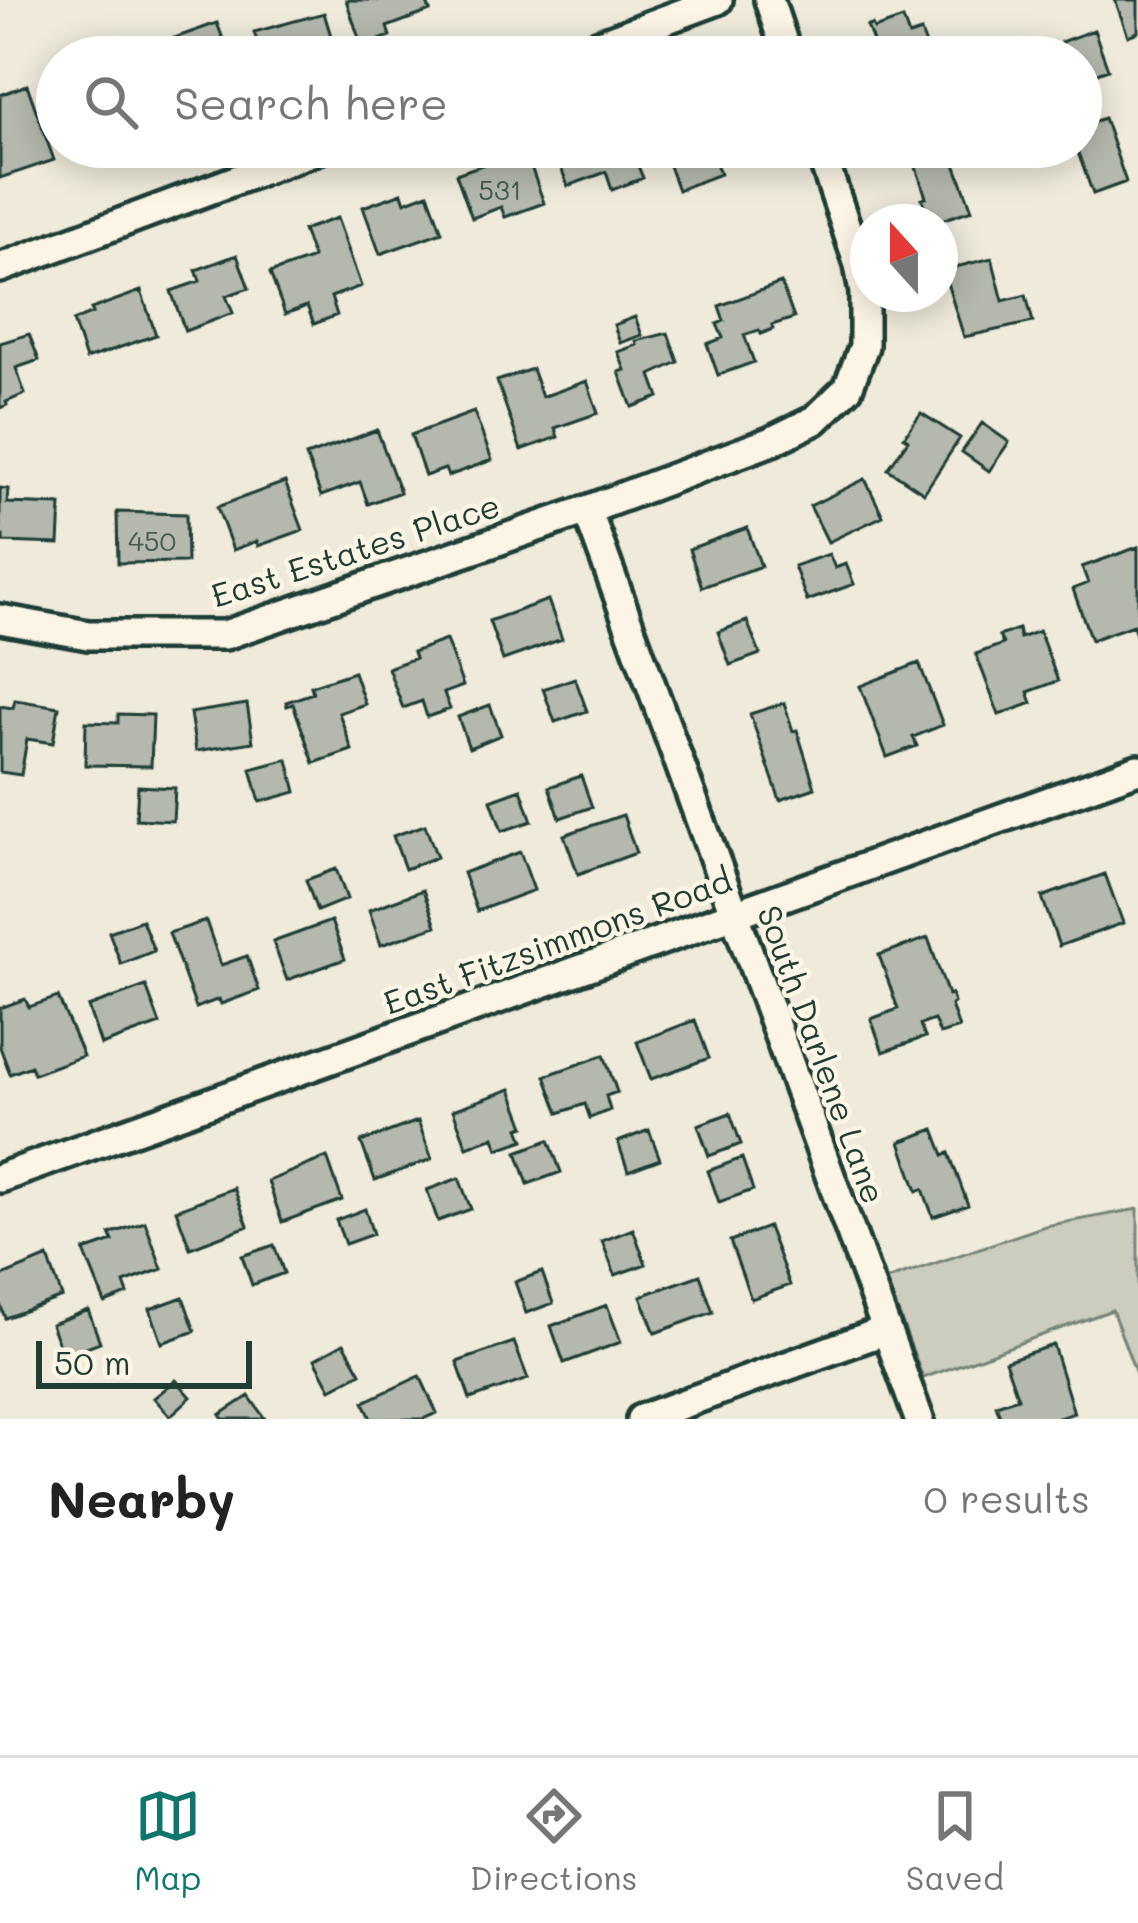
<!DOCTYPE html>
<style>
:root{--surface:#fff;--page:#f2f2f2;--text:#222;--muted:#767676;--line:#e0e0e0;--accent:#0f766e}
body{margin:0;font-family:Mali,sans-serif;background:var(--page);color:var(--text)}
.compass{position:absolute;left:850px;top:204px;width:108px;height:108px;border-radius:50%;background:var(--surface);box-shadow:0 6px 30px #0003;rotate:339deg}
.scale{position:absolute;left:36px;bottom:30px;width:216px;box-sizing:border-box;padding-left:12px;border:6px solid #1f3d34;border-top:0;font-size:33px;line-height:42px;white-space:nowrap;color:#1f3d34;-webkit-text-stroke:9px #fcf5e5;paint-order:stroke}
.list{margin:0;padding:0;list-style:none}
h2{display:flex;justify-content:space-between;align-items:center;height:156px;margin:0;padding:0 48px;font-size:51px}
h2 small{font-size:39px;font-weight:400;color:var(--muted)}
.icon{flex:none;width:66px;height:66px;fill:none;stroke:currentColor;stroke-width:2;stroke-linecap:round;stroke-linejoin:round}
.map{position:relative;flex:none;width:1138px;height:1419px;overflow:hidden}
.search{position:absolute;background:var(--surface);box-shadow:0 6px 30px #0003;left:36px;right:36px;top:36px;height:132px;display:flex;align-items:center;gap:30px;box-sizing:border-box;padding:0 42px;border-radius:66px;color:var(--muted);font-size:45px}
.sheet{height:336px;background:var(--surface)}
nav{display:flex;justify-content:space-around;align-items:center;box-sizing:border-box;height:168px;border-top:3px solid var(--line);background:var(--surface);font-size:33px;color:var(--muted)}
nav a{display:grid;justify-items:center;gap:6px}
nav .on{color:var(--accent)}
.map>svg:first-child{display:block}
</style>
<div class="map">
<svg width="1138" height="1419" viewBox="0 0 1138 1419">
<rect width="100%" height="100%" fill="#efeada"/>
<filter id="ink" filterUnits="userSpaceOnUse"><feTurbulence type="fractalNoise" baseFrequency=".00833" numOctaves="2"/><feDisplacementMap in="SourceGraphic" scale="24" xChannelSelector="R" yChannelSelector="G"/><feConvolveMatrix kernelMatrix="1 2 1 2 8 2 1 2 1" color-interpolation-filters="sRGB"/></filter>
<g filter="url(#ink)">
<!-- green -->
<path fill="#cccdbf" stroke="#76857a" stroke-width="3" d="M1138 1209V1379L1112 1310 923 1378 886 1280 1045 1226Z"/>
<!-- building -->
<path fill="#b5b9ad" stroke="#1f3d34" stroke-width="3" d="M346 0H426L430 11 387 27 390 36 362 47Z
M1115 0H1138V32L1128 36Z
M324 13 335 49 308 57H262L254 32Z
M903 19 909 36 921 32 927 48 938 45 942 57H879L867 26 872 25 874 29Z
M217 23 230 57H152L149 47Z
M1094 30 1108 69 1081 79V57H1066L1061 42Z
M27 85 54 160 0 178V95Z
M1104 118 1126 182 1093 194 1076 147H1081V126Z
M553 147H630L643 178 612 190 606 172 568 186Z
M662 147H710L720 174 678 190Z
M909 147H966L969 155 954 161 972 210 935 222 931 209 926 211 922 198 926 197Z
M525 150 544 203 505 217 501 207 472 218 456 174Z
M402 193 405 202 428 193 442 232 380 254 363 207Z
M337 218 361 286 331 297 337 315 314 324 307 306 285 314 270 273 313 258 303 230Z
M237 255 249 288 226 296 233 313 185 331 171 291 200 281 196 270Z
M992 258 1003 301 1026 295 1033 322 964 337 943 270Z
M781 283 794 318 772 325 773 329 761 334 759 330 744 335 754 362 718 375 707 344 723 338 717 324 724 321 719 306Z
M141 291 156 335 86 359 73 321 93 313 91 309Z
M635 317 642 335 620 343 614 325Z
M668 333 678 362 651 375 659 397 632 407 619 372 625 370 618 352 637 345 636 341Z
M29 334 39 360 16 368 25 394 6 402 7 405 0 408V343Z
M532 369 542 397 587 381 598 413 555 428 558 437 521 450 497 381Z
M474 412 492 460 448 476 445 469 425 476 411 435Z
M921 413 960 438 924 493 888 469 908 440 904 437Z
M982 423 1009 442 989 471 962 452Z
M377 430 400 492 368 504 360 482 321 496 306 456Z
M865 479 883 516 828 542 810 506Z
M285 482 303 530 258 546 257 541 233 550 217 507Z
M0 488 8 489 7 503 61 505 59 544 3 542V536H0Z
M117 512 186 514 187 562 118 563Z
M747 528 761 566 702 587 689 549Z
M1138 547V641L1133 625 1091 640 1073 589 1088 583 1082 567Z
M829 554 835 568 846 564 854 584 807 601 794 566Z
M548 600 562 639 503 660 489 621Z
M747 621 760 654 730 665 718 632Z
M1018 629 1020 638 1039 631 1058 681 1028 692 1032 703 999 715 976 654 1003 644 999 636Z
M446 640 463 686 444 693 450 709 427 717 422 701 403 708 388 668 415 658 413 652Z
M919 663 943 725 913 737 917 746 887 757 860 686Z
M354 672 365 704 339 713 352 750 314 763 293 704 287 706 286 702 313 693 311 686Z
M575 678 587 711 555 722 543 689Z
M15 700 59 707 53 743 27 739 21 775 0 772V706L13 708Z
M784 703 793 731 797 730 815 788 780 800 750 714Z
M247 704 253 742 196 751 190 713Z
M490 705 501 735 469 748 458 717Z
M118 714 153 715 151 766 85 765 86 722 118 723Z
M285 760H288L296 792 260 802 251 769Z
M581 776 592 807 560 818 549 787Z
M138 786 175 788 173 821 136 819Z
M521 789 532 821 502 831 491 800Z
M623 815 636 853 578 874 564 835Z
M425 825 437 857 405 869 393 836Z
M520 852 534 890 477 911 463 873Z
M336 869 347 899 317 911 306 880Z
M1105 874 1123 923 1059 946 1042 897Z
M423 890 436 926 381 945 369 910Z
M142 920 154 951 121 964 109 932Z
M206 921 221 965 247 956 259 990 221 1004 219 999 196 1008 169 933Z
M331 921 345 959 287 980 273 942Z
M928 938 948 995 951 994 954 1003 951 1005 959 1028 940 1034 934 1020 920 1025 925 1037 883 1052 871 1019 898 1009 879 955Z
M146 986 160 1024 101 1045 88 1007Z
M58 997 83 1056 34 1074 31 1066 10 1074 0 1047V1008L25 999 29 1007Z
M695 1020 709 1058 651 1079 637 1042Z
M604 1055 617 1092 606 1096 610 1110 590 1118 585 1104 559 1113 545 1076Z
M511 1089 525 1126 519 1128 524 1140 498 1149 494 1137 467 1147 453 1110Z
M730 1113 741 1144 709 1156 698 1125Z
M418 1121 432 1159 375 1180 361 1142Z
M934 1129 944 1155 949 1153 968 1205 933 1217 923 1189 917 1191 900 1142Z
M649 1130 660 1159 628 1171 618 1142Z
M549 1140 561 1172 528 1184 517 1152Z
M327 1157 342 1200 282 1222 268 1181Z
M742 1158 753 1190 719 1202 708 1171Z
M459 1178 471 1209 438 1221 427 1190Z
M234 1188 248 1226 190 1248 176 1210Z
M365 1209 373 1234 345 1244 336 1220Z
M145 1222 162 1269 124 1283 128 1294 105 1303 84 1251 113 1241 110 1234Z
M768 1227 790 1285 751 1299 730 1241Z
M633 1229 646 1264 615 1275 602 1241Z
M274 1245 284 1273 252 1285 242 1256Z
M48 1257 62 1297 5 1318 0 1304V1277Z
M542 1272 553 1303 526 1313 515 1282Z
M700 1275 713 1312 655 1333 641 1296Z
M183 1297 195 1331 162 1343 150 1309Z
M607 1305 621 1342 564 1363 551 1326Z
M88 1310 100 1342 63 1356 51 1324Z
M514 1342 528 1379 470 1399 457 1362Z
M344 1343 361 1373 331 1389 315 1359Z
M1053 1345 1074 1413 1056 1419H1001L996 1405 1018 1398 1005 1361Z
M420 1376 437 1413 423 1419H371L364 1402Z
M176 1380 191 1397 170 1416 154 1398Z
M249 1396 265 1419H223L220 1415Z"/>
<g fill="none" stroke-linecap="round" stroke-linejoin="round">
<!-- minor casing -->
<g stroke="#1f3d34" stroke-width="36">
<path id="minor" d="M769 0 788 57
M565 57 718 0
M0 268 324 147
M587 510 919 1419
M0 619 88 635H225L587 510 772 441 815 420 848 388 864 346V293L859 265 819 147
M0 1178 1138 769
M641 1419 886 1330"/>
</g>
<!-- minor -->
<use href="#minor" stroke="#fcf5e5" stroke-width="27"/>
</g>
</g>
<g text-anchor="middle" dominant-baseline="central" stroke-width="9" stroke-linejoin="round" paint-order="stroke">
<!-- number labels -->
<g font-size="27" fill="#445c52">
<text x="500" y="189">531</text>
<text x="152" y="540">450</text>
</g>
<!-- street labels -->
<g font-size="33" fill="#1f3d34" stroke="#fcf5e5">
<text transform="translate(355 549) rotate(-18)">East Estates Place</text>
<text transform="translate(557 940) rotate(-20)">East Fitzsimmons Road</text>
<text transform="translate(823 1054) rotate(70)">South Darlene Lane</text>
</g>
</g>
</svg>
<svg class="compass" viewBox="-18 -18 36 36"><path d="M0-13l5 13h-10z" fill="#e53935"/><path d="M0 13l5-13h-10z" fill="#767676"/></svg>
<div class="scale">50 m</div>
<div class="search"><svg class="icon" aria-label="search" viewBox="0 0 24 24"><circle cx="10" cy="10" r="6"/><path d="M15 15l6 6"/></svg>Search here</div>
</div>
<section class="sheet">
<h2>Nearby<small>0 results</small></h2>
<ul class="list">
</ul>
</section>
<nav>
<a class="on"><svg class="icon" aria-label="map" viewBox="0 0 24 24"><path d="M3 6l6-2 6 2 6-2v14l-6 2-6-2-6 2zM9 4v14M15 6v14"/></svg>Map</a>
<a><svg class="icon" aria-label="directions" viewBox="0 0 24 24"><path d="M12 3l9 9-9 9-9-9zM9 14v-3h6M13 9l2 2-2 2"/></svg>Directions</a>
<a><svg class="icon" aria-label="saved" viewBox="0 0 24 24"><path d="M7 4h10v16l-5-4-5 4z"/></svg>Saved</a>
</nav>
